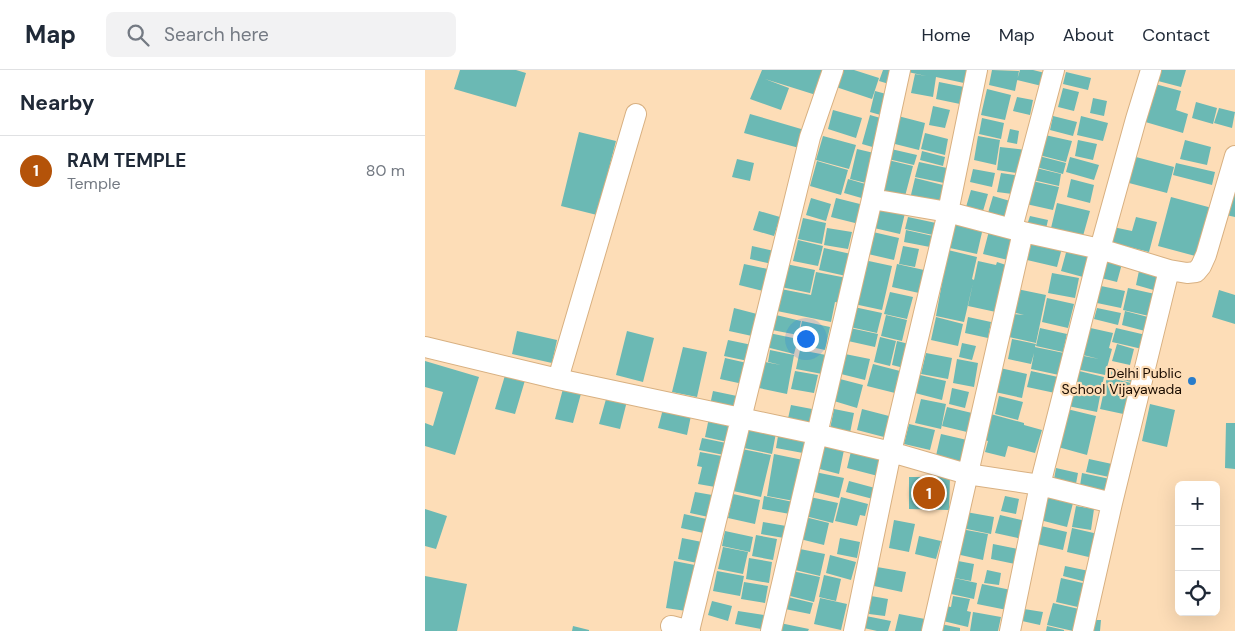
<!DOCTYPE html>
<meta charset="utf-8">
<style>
:root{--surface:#fff;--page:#f2f2f3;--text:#1f2937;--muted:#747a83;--line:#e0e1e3;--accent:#b45309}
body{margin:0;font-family:"DM Sans",sans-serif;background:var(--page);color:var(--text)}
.controls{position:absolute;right:15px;bottom:15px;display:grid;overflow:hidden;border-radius:8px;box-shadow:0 5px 20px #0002}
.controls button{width:45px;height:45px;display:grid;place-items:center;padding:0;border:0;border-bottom:1px solid var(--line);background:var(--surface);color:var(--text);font:25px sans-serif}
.you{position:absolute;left:380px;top:268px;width:18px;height:18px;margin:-12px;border:4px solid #fff;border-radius:50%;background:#1a73e8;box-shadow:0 0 0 8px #1a73e833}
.badge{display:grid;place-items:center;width:32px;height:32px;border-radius:50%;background:var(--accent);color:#fff;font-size:16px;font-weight:700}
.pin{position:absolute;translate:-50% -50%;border:2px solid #fff;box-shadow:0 1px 5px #0006}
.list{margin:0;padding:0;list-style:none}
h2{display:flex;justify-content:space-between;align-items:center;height:65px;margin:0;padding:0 20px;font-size:21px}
h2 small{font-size:16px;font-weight:400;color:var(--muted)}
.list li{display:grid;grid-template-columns:32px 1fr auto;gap:15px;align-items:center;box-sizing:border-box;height:70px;padding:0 20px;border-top:1px solid var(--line)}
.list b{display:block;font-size:19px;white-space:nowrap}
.list p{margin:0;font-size:16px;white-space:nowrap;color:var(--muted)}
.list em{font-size:16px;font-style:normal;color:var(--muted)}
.icon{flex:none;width:28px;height:28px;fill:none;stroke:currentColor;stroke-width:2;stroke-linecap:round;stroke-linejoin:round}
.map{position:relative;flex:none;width:810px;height:561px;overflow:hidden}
header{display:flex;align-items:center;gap:30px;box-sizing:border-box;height:70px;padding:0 25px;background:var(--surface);border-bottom:1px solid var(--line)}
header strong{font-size:24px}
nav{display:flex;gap:28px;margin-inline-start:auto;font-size:18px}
.search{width:350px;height:45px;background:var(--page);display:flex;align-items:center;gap:12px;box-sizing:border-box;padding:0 18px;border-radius:8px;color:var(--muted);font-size:19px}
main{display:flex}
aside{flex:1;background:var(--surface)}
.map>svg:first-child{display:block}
</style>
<header>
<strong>Map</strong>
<div class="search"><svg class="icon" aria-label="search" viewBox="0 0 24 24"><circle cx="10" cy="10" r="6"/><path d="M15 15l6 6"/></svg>Search here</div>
<nav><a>Home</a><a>Map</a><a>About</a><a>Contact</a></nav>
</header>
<main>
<aside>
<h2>Nearby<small></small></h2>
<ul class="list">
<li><span class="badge">1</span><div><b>RAM TEMPLE</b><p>Temple</p></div><em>80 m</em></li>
</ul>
</aside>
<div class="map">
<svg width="810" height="561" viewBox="0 0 810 561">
<rect width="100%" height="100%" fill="#fdddb7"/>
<!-- building -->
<path fill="#6bb9b4" d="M35 0H91L101 3 91 37 29 19Z
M337 0H399L391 25 340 9 364 18 356 40 325 29Z
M416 0H429L454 8 447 29 411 17Z
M458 0H468L464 14 454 11Z
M484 0H542L539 13 511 7 508 27 486 23 490 4 501 6 483 2Z
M567 0 594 1 590 21 564 15Z
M595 0H608L624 4 621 17 592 10Z
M736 0H761L756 17 733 11Z
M641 2 666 8 663 20 638 14Z
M514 12 539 17 535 34 511 29Z
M730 14 756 21 751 40 763 44 758 63 717 51Z
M638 18 654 22 649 41 633 37Z
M562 19 586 25 580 50 556 45Z
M450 21 465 25 459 46 445 42Z
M592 27 608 30 605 45 588 41Z
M668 28 682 31 679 46 665 43Z
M771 32 792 38 788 54 767 48Z
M508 36 525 40 520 58 504 55Z
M794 38 810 42 807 58 789 53Z
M408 40 437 48 431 68 403 59Z
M325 44 383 61 378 79 319 63Z
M445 45 459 49 451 78 437 74Z
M473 46 500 53 494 80 466 73Z
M628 46 652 52 648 66 625 60Z
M656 46 683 53 678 71 652 65Z
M557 48 579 53 576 69 554 64Z
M585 59 594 61 592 74 582 72Z
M154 62 191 71 172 145 136 136Z
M500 63 523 69 520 85 496 79Z
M620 65 647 71 641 92 614 85Z
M398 66 431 75 424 99 391 90Z
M553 66 575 70 571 95 549 90Z
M653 70 672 74 668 90 650 86Z
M760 70 786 77 782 95 755 89Z
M575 77 601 80 598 104 572 100Z
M432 79 449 83 441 113 425 109Z
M466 79 492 85 489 95 463 89Z
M497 81 520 87 518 96 495 90Z
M614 86 641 93 638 104 611 97Z
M645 87 674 95 669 110 641 102Z
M711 87 749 97 742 123 704 113Z
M312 89 329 93 325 111 307 107Z
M463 90 488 96 479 130 456 124Z
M392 91 423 100 416 125 385 116Z
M494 92 522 98 519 113 490 107Z
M751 93 790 102 787 115 748 105Z
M611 98 636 104 634 116 608 110Z
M548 99 570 103 567 117 545 112Z
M576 103 597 106 594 125 572 122Z
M490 108 518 115 514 135 485 129Z
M423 109 444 115 440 129 419 123Z
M646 109 669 115 665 133 642 127Z
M607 111 634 117 628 140 601 134Z
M546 120 563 124 558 141 541 137Z
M806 123 810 124V147L801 145Z
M568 126 585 131 580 148 563 143Z
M746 127 787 138 774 187 733 176Z
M386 128 406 134 401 151 381 145Z
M411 128 439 135 434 154 406 147Z
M632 133 665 141 658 166 626 158Z
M454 136 480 143 475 164 449 158Z
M334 141 355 147 349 166 328 160Z
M605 146 623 150 620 163 601 158Z
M483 147 511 153 508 165 480 159Z
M711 147 732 152 724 182 684 172 688 157 707 161Z
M378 148 401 153 397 174 373 169Z
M531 152 558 158 552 184 525 178Z
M402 158 427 162 423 179 399 175Z
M481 160 508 166 505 177 479 172Z
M564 161 588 167 583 190 558 184Z
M448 162 474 168 469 190 443 184Z
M373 170 398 176 393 196 368 191Z
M607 171 637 178 632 197 602 190Z
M327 176 349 181 347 194 325 189Z
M478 176 494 179 490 197 474 194Z
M399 178 426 184 421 206 394 200Z
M642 179 664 185 658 207 636 201Z
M523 180 552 187 547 209 549 210 553 191 571 195 572 192 581 195 571 242 543 236 548 213 539 252 511 246Z
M681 186 698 190 692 212 676 208Z
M439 190 467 196 457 240 429 234Z
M319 194 343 199 338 221 314 215Z
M361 194 390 200 385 223 356 217Z
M472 194 499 200 494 223 467 217Z
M715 196 737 202 732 221 711 215Z
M391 202 422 208 416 233 410 232 406 252 352 241 356 219 386 225Z
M627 203 654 208 650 228 623 223Z
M676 216 700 221 696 238 672 233Z
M703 218 730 224 724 246 698 240Z
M592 219 621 225 611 273 584 267 589 244 599 245 587 242Z
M794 220 810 225V254L787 247Z
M465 222 488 227 482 249 459 244Z
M622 228 649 234 643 258 617 252Z
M429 237 457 243 452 263 425 257Z
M309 238 332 244 327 266 304 261Z
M672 238 696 243 693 255 669 249Z
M700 241 723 247 720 261 697 255Z
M351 245 376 251 373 265 347 260Z
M461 245 482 250 477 271 456 266Z
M511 247 538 254 533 276 506 270Z
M543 247 566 252 563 268 540 263Z
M377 251 405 257 400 280 372 274Z
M661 257 688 263 684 278 687 279 680 305 651 299 654 285 674 289 654 284Z
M425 258 453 264 450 277 423 271Z
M615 258 642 264 638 282 611 276Z
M691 258 721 265 717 279 687 272Z
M92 261 132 270 127 293 87 284Z
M202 261 229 268 218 312 191 305Z
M344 263 373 269 369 284 341 277Z
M455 267 471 271 465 296 449 292Z
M587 269 611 274 610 277 639 283 634 305 606 299 609 283 606 294 583 289Z
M303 270 327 275 323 291 299 286Z
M472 271 484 274 479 298 467 295Z
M537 273 551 276 547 290 534 287Z
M692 274 709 279 705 295 687 291Z
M258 277 282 282 272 327 247 322Z
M345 280 369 285 362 324 334 318 340 292 356 295 343 292Z
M375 280 401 285 397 304 371 299Z
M501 283 527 288 523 309 496 304Z
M420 284 445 289 440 310 416 304Z
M300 288 322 293 318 314 295 309Z
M532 289 553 293 549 317 528 313Z
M0 291 54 307 30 385 0 376V353L8 356 18 322 0 317Z
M448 294 475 301 470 323 442 316Z
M684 297 712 304 710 313 682 306Z
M575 298 602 304 597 328 570 322Z
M650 300 679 307 676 320 647 313Z
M370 301 393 305 389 323 366 319Z
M606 301 633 307 630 323 602 317Z
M81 302 101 307 90 344 70 339Z
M495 305 521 311 517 330 490 323Z
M682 307 710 314 703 345 675 339Z
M415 309 438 315 432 338 409 331Z
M139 315 157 320 148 353 130 349Z
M648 315 676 321 672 342 643 336Z
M527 318 544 322 540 338 524 334Z
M288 321 312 326 308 341 285 335Z
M183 322 203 327 195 359 174 354Z
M574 326 598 332 593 350 570 344Z
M496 329 521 334 516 359 490 353Z
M725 334 750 340 742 377 717 371Z
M366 335 387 339 384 357 362 353Z
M522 337 547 343 542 362 517 356Z
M238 339 267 341 262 365 233 358Z
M409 339 429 343 425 363 405 359Z
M437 339 464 346 459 367 432 360Z
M642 339 671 346 662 385 633 377Z
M285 343 312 349 307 373 280 367Z
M562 343 599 353V355L617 360 610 383 583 376 580 387 560 382 563 371 555 369Z
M801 353H810V399L800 398Z
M484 354 510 360 505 380 479 374Z
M323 357 351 363 347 384 319 378Z
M354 360 382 365 378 383 351 378Z
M516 364 542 370 534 396 510 390Z
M277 368 306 374 304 386 274 380Z
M396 375 419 380 414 404 391 398Z
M427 377 458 384 453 406 422 398Z
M317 379 346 385 336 427 308 421Z
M275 382 302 387 296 418 273 414 277 397 272 396Z
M349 384 378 390 369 431 342 426Z
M664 389 687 394 684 407 661 402Z
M631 398 653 403 650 419 628 415Z
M390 402 419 408 414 428 385 421Z
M657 403 685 409 681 428 654 422Z
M484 407H525L524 440 484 439Z
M424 411 450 418 448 429 421 422Z
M270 422 293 426 288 448 265 443Z
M308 424 335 430 330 454 303 448Z
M339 426 368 432 365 444 337 439Z
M580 426 594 429 591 444 576 441Z
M621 426 648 433 642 457 615 450Z
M385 427 413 433 408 453 380 446Z
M416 427 443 434 440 446 435 445 432 456 410 451Z
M651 436 669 439 666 460 647 457Z
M0 439 22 446 11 479 0 476Z
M541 442 569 447 566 464 537 458Z
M259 444 286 450 283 464 256 458Z
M575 445 601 451 597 469 570 463Z
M380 447 404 453 399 475 375 469Z
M469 450 490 454 484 482 464 478Z
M338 452 367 457 365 469 336 464Z
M616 456 642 462 638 480 612 474Z
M647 458 673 464 668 488 642 482Z
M536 459 563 464 558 490 531 484Z
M300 461 328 467 325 482 297 476Z
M331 465 352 469 348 490 327 486Z
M494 466 516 471 511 489 490 484Z
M257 468 282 473 277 494 253 489Z
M415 468 435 472 432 488 412 484Z
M568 474 593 479 590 494 566 489Z
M298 477 323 482 318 504 293 499Z
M375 479 400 484 395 506 370 500Z
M405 485 431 492 426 510 401 503Z
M324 488 347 492 344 513 321 509Z
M249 491 275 496 268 542 241 538Z
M533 491 549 494 546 511 530 508Z
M640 496 664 501 661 512 638 506Z
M452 497 481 502 477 522 449 516Z
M562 500 576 503 574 515 559 513Z
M292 501 319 506 315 526 288 521Z
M367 501 395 507 389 532 361 525Z
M399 505 416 509 411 531 394 527Z
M0 506 42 514 32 561H0Z
M529 508 552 513 549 529 526 524Z
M636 508 662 514 657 538 631 532Z
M319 512 343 516 340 533 316 529Z
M557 514 586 520 582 540 552 534Z
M446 526 463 529 460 546 444 544Z
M528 526 545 529 542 541 546 542 543 557 518 551 521 536 526 537Z
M363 527 388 533 385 544 360 539Z
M395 528 422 534 416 560 389 554Z
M287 531 307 536 303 551 283 545Z
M628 533 654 539 648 561 622 555Z
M599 539 618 542 615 555 597 551Z
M313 541 339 545 336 559 310 554Z
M548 542 576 547 573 561H545Z
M474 544 500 549 497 561H470Z
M441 546 466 551 463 561H452L439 558Z
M666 550H676L675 561H666Z
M355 553 384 559 383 561H354Z
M516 554 535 558V561H514Z
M148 556 164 560V561H147Z
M622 556 639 560V561H621Z"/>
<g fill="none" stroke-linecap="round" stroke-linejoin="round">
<!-- minor casing -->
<g stroke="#d8b081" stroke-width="22">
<path id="minor" d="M211 44 133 309 391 364 466 382 542 404 615 415 687 433
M447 129 523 142 598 162 675 179 744 200 762 203 771 202 776 196 781 185 810 86
M587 158 629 0
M0 277 133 309
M246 556 265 561
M264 561 385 67 408 0
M346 561 447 129 475 0
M429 561 466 382 523 142 552 0
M507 561 598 162
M585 561 615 415 675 179 711 49 726 0
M658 561 687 433 744 200"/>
</g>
<!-- minor -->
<use href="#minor" stroke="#fff" stroke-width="20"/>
</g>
<!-- markers -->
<circle fill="#287cca" stroke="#fdddb7" stroke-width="2" cx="767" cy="311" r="5"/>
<g text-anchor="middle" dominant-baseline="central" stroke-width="4.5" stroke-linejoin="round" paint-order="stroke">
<!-- poi labels -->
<g font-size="14" fill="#1a0c00" stroke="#fdddb7" text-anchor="end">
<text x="757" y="303">Delhi Public<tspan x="757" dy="16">School Vijayawada</tspan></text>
</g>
</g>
</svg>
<div class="controls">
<button>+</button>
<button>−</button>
<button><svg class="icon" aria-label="locate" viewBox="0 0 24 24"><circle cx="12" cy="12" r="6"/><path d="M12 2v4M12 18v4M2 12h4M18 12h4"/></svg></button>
</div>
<div class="you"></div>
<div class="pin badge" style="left:504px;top:423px">1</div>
</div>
</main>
